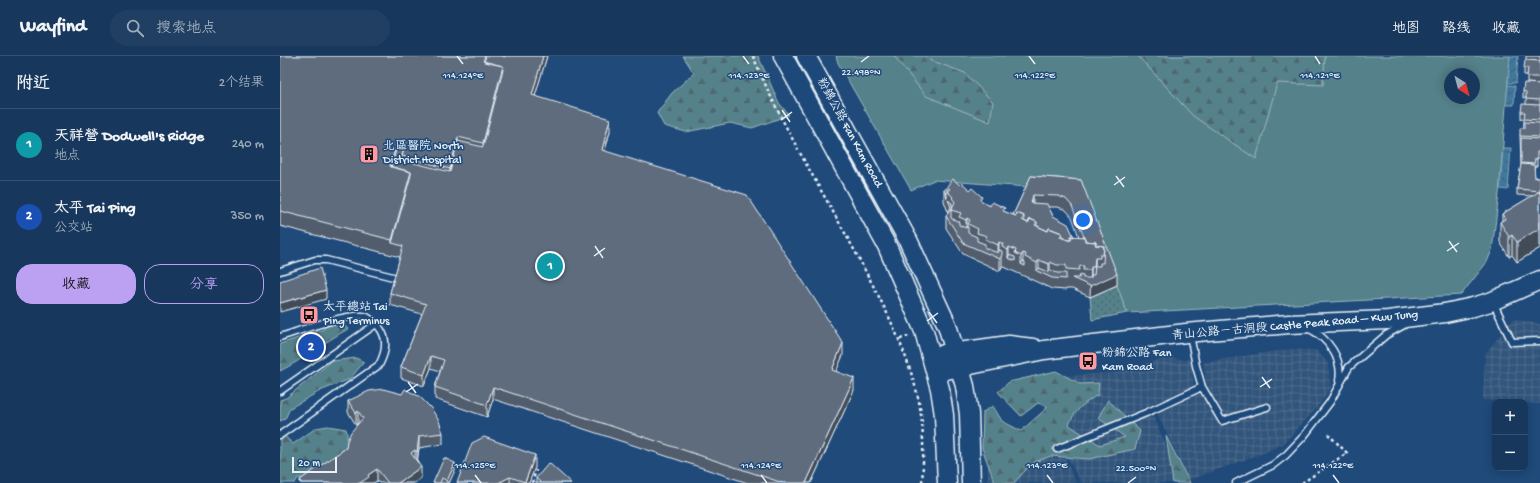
<!DOCTYPE html>
<html lang="zh">
<meta charset="utf-8">
<style>
:root{--surface:#17385c;--page:#203f62;--text:#f1f3f6;--muted:#9eacbb;--line:#365272;--accent:#bca0f2}
body{margin:0;font-family:"Gochi Hand","LXGW WenKai TC",sans-serif;background:var(--page);color:var(--text)}
.controls{position:absolute;right:12px;bottom:12px;display:grid;overflow:hidden;border-radius:8px;box-shadow:0 2px 10px #0003}
.controls button{width:36px;height:36px;display:grid;place-items:center;padding:0;border:0;border-bottom:1px solid var(--line);background:var(--surface);color:var(--text);font:20px sans-serif}
.compass{position:absolute;left:1164px;top:12px;width:36px;height:36px;border-radius:50%;background:var(--surface);box-shadow:0 2px 10px #0003;rotate:144deg}
.scale{position:absolute;left:12px;bottom:10px;width:45px;box-sizing:border-box;padding-left:4px;border:2px solid #e8f1f8;border-top:0;font-size:11px;line-height:14px;white-space:nowrap;color:#e8f1f8;-webkit-text-stroke:3px #1f4a7a;paint-order:stroke}
.you{position:absolute;left:803px;top:164px;width:14px;height:14px;margin:-10px;border:3px solid #fff;border-radius:50%;background:#1a73e8;box-shadow:0 0 0 6px #1a73e833}
.badge{display:grid;place-items:center;width:26px;height:26px;border-radius:50%;background:var(--accent);color:#fff;font-size:13px;font-weight:700}
.pin{position:absolute;translate:-50% -50%;border:2px solid #fff;box-shadow:0 1px 4px #0006}
.list{margin:0;padding:0;list-style:none}
h2{display:flex;justify-content:space-between;align-items:center;height:52px;margin:0;padding:0 16px;font-size:17px}
h2 small{font-size:13px;font-weight:400;color:var(--muted)}
.list li{display:grid;grid-template-columns:26px 1fr auto;gap:12px;align-items:center;box-sizing:border-box;height:72px;padding:0 16px;border-top:1px solid var(--line)}
.list b{display:block;font-size:15px;white-space:nowrap}
.list p{margin:0;font-size:13px;white-space:nowrap;color:var(--muted)}
.list em{font-size:13px;font-style:normal;color:var(--muted)}
.actions{display:flex;gap:8px;padding:12px 16px}
.actions a{flex:1;padding:9px 0;border:1px solid var(--accent);border-radius:16px;text-align:center;font-size:14px;color:var(--accent)}
.actions .main{background:var(--accent);color:#111}
.icon{flex:none;width:22px;height:22px;fill:none;stroke:currentColor;stroke-width:2;stroke-linecap:round;stroke-linejoin:round}
.map{position:relative;flex:none;width:1260px;height:427px;overflow:hidden}
header{display:flex;align-items:center;gap:24px;box-sizing:border-box;height:56px;padding:0 20px;background:var(--surface);border-bottom:1px solid var(--line)}
header strong{font-size:19px}
nav{display:flex;gap:22px;margin-inline-start:auto;font-size:14px}
.search{width:280px;height:36px;background:var(--page);display:flex;align-items:center;gap:10px;box-sizing:border-box;padding:0 14px;border-radius:22px;color:var(--muted);font-size:15px}
main{display:flex}
aside{flex:1;background:var(--surface)}
.map>svg:first-child{display:block}
</style>
<header>
<strong>Wayfind</strong>
<div class="search"><svg class="icon" aria-label="search" viewBox="0 0 24 24"><circle cx="10" cy="10" r="6"/><path d="M15 15l6 6"/></svg>搜索地点</div>
<nav><a>地图</a><a>路线</a><a>收藏</a></nav>
</header>
<main>
<aside>
<h2>附近<small>2个结果</small></h2>
<ul class="list">
<li><span class="badge" style="background:#0f9aa8">1</span><div><b>天祥營 Dodwell's Ridge</b><p>地点</p></div><em>240 m</em></li>
<li><span class="badge" style="background:#1a4fb4">2</span><div><b>太平 Tai Ping</b><p>公交站</p></div><em>350 m</em></li>
</ul>
<div class="actions"><a class="main">收藏</a><a>分享</a></div>
</aside>
<div class="map">
<svg width="1260" height="427" viewBox="0 0 1260 427">
<defs>
<pattern id="industrial-grid" width="8" height="8" patternUnits="userSpaceOnUse"><rect width="8" height="8" fill="#32547b"/><path d="M0 4h8M4 0v8" fill="none" stroke="#506d8e"/></pattern>
<pattern id="forest-firs" width="22" height="20" patternUnits="userSpaceOnUse"><rect width="22" height="20" fill="#54818a"/><path d="M5 1l3.5 6h-7zM16 11l3.5 6h-7z" fill="#4e676d"/></pattern>
<pattern id="park-dots" width="8" height="8" patternUnits="userSpaceOnUse"><rect width="8" height="8" fill="#54818a"/><path d="M2 2h.1M6 6h.1" fill="none" stroke="#4e676d" stroke-width="1.8" stroke-linecap="round"/></pattern>
<pattern id="water-waves" width="16" height="10" patternUnits="userSpaceOnUse"><rect width="16" height="10" fill="#3f789a"/><path d="M0 5q4-4 8 0t8 0" fill="none" stroke="#426072"/></pattern>
</defs>
<rect width="100%" height="100%" fill="#1f4a7a"/>
<filter id="ink" filterUnits="userSpaceOnUse"><feTurbulence type="fractalNoise" baseFrequency=".025" numOctaves="2"/><feDisplacementMap in="SourceGraphic" scale="8" xChannelSelector="R" yChannelSelector="G"/><feConvolveMatrix kernelMatrix="1 2 1 2 8 2 1 2 1" color-interpolation-filters="sRGB"/></filter>
<g filter="url(#ink)">
<!-- industrial -->
<path fill="url(#industrial-grid)" d="M1233 263 1260 268V348L1203 344 1205 298Z
M1010 293 1036 294 1048 307 1051 332 1037 352 1003 388 986 396 909 424 877 357 918 338 926 329 924 306Z
M887 301 904 304 911 303 914 330 845 360 823 355 826 369 785 385 791 338 785 320 838 316Z
M873 359 902 427H801L784 395Z
M777 383 796 427H708V409Z"/>
<!-- grass -->
<path fill="#54818a" stroke="#9eb9c1" fill-rule="evenodd" d="M556 0H1230L1219 138 1212 194 1207 206 1181 239 847 257 801 135 654 124 631 134 558 7ZM1170 18H1194V42H1170Z"/>
<!-- forest -->
<path fill="url(#forest-firs)" stroke="#9eb9c1" d="M403 0H478L499 47 509 59 472 72 450 67 406 76 384 70 377 57 392 37 414 17Z
M614 0H646L650 4 685 17 713 46 710 66 646 40Z
M858 0H1045L1043 29 997 27 976 103 913 60Z
M57 262 68 273C44 286 24 303 0 315V288L42 274Z
M76 302 84 306 70 323 40 335 10 352 5 363 0 365V344L6 342 52 305Z
M776 315 800 328 819 327 818 339C806 345 793 356 789 369L820 389 845 381 818 362 828 344 860 375 855 393 809 403 771 400 752 407 734 427H715L702 392 703 356 713 350 722 365 741 375 768 351 758 347 741 360 718 336 729 326Z
M48 370 66 373C69 382 65 390 67 400L27 423 18 422 15 427H0V376L13 388 36 372Z
M886 380 910 427H893Z"/>
<!-- park -->
<path fill="url(#park-dots)" stroke="#9eb9c1" d="M837 229 847 257 812 264 810 241Z"/>
<!-- water -->
<path fill="url(#water-waves)" stroke="#83a8c0" d="M1230 0H1238L1236 27H1228Z
M1228 29 1235 30 1234 49H1226Z
M1223 92H1231L1228 134 1220 133Z"/>
<g fill="none" stroke-linecap="round" stroke-linejoin="round">
<!-- lane casing -->
<g stroke="#e8f1f8" stroke-width="9">
<path id="lane" d="M0 215 35 204H46L121 223
M1213 246 1232 286 1260 285
M1028 272C1048 282 1063 302 1059 325
M910 279 916 310 922 331 942 365 987 351
M0 281C17 276 73 254 87 261 92 264 98 269 101 274 108 285 105 298 99 309L0 379
M0 335 96 268
M777 393 866 357 922 331
M956 427 993 409 1006 399 1024 380 1050 346 1069 311 1106 279 1124 269"/>
</g>
<!-- secondary casing -->
<g stroke="#e8f1f8" stroke-width="21">
<path id="secondary" d="M503 0 607 190 644 275 660 333 664 359 667 427
M526 0 628 184 667 269 685 330 689 358 691 427
M664 298 729 289 753 292
M656 316 764 294 906 277 1009 268 1108 264 1165 257 1193 251 1210 246 1260 224"/>
</g>
<!-- path -->
<path stroke="#e8f1f8" stroke-width="2.5" stroke-dasharray="3 3" stroke-linecap="butt" d="M473 0C504 77 550 146 588 220 608 257 626 295 637 337 644 365 644 398 642 427
M620 283 629 280
M252 427 256 414
M1022 427 1067 397 1048 378"/>
<!-- lane -->
<use href="#lane" stroke="#1f4a7a" stroke-width="6"/>
<!-- secondary -->
<use href="#secondary" stroke="#1f4a7a" stroke-width="18"/>
</g>
<!-- wall -->
<path fill="#515d6c" stroke="#e8f1f8" fill-rule="evenodd" d="M0 0H267L255 40 330 75 325 95 563 299 556 315 574 334 531 427H468L213 343 207 361 155 343V331L160 315 151 312 144 330 121 322V311L142 258 110 249V237L120 201 0 170Z
M1246 0H1260V5L1246 4Z
M1260 5V28L1247 27V19H1244V12Z
M1260 28V102H1257V110H1255L1254 114 1255 122H1260V192L1237 206 1232 199 1229 201 1220 186V166L1222 165V158L1252 140 1237 139V133L1241 109 1240 80 1244 72V63H1241V56L1246 48V42H1243V35Z
M751 120 801 124 837 229 810 241 792 233H786V234L772 233 722 210 720 215 683 198 666 172V160L668 156 664 145V133L667 132V130L680 129 702 145 710 150 733 159ZM768 151H778L786 154 792 161 799 181H794L773 160Z
M68 345 163 377V388L139 392 137 405 141 422 134 427H99L97 425 93 427H20V424L66 392 78 367 76 369 68 356Z
M255 411 249 427H177Z
M175 414 169 427H153Z
M256 422 291 427H256Z"/>
<!-- shaded-wall -->
<path fill="#424c58" stroke="#e8f1f8" d="M263 0H267L252 50V39Z
M223 10V26L203 103V87Z
M330 63V75L322 105V94Z
M178 81V96L170 128V113Z
M118 84V99L113 115 110 110Z
M131 116V131L112 187V184Z
M753 139V151L751 147Z
M687 162V182L686 184V164Z
M1260 166V192L1237 206V186Z
M1232 179V199L1229 201V181Z
M719 186V203L718 202V189Z
M729 191V203L728 202V194Z
M743 197V209L741 208V200Z
M722 199V210L720 215V203Z
M815 202V222L837 218V229L810 241 811 211V229L814 228Z
M759 204V216L757 215V207Z
M770 206V221L769 220V208Z
M46 234V243L0 256V247Z
M563 287V299L552 326V314Z
M151 300V312L144 330V319Z
M574 322V334L531 427H526Z
M213 331V343L207 361V349Z
M78 355V367L76 369V357Z
M139 380V392L137 408V396Z
M135 394V406L131 397Z
M255 399V411L249 427H245Z
M175 407V414L169 427H167V425Z
M141 411V422L134 427H118Z
M97 413V425L93 427H80L88 419Z
M230 421V427H218Z"/>
<!-- building -->
<path fill="#5e6c7e" stroke="#e8f1f8" d="M0 0H205L203 5 223 10 203 87 178 81 170 113 122 100 126 86 118 84 110 110 131 116 112 184 0 155Z
M206 0H222L225 1V0H263L252 39 330 63 322 94 467 139 563 287 552 314 574 322 526 427H503L213 331 207 349 155 331 164 304 151 300 144 319 121 311 146 248 110 237 123 190 112 187 131 119V116L111 111 118 88 125 89 122 100V104L170 116 178 85 203 91 223 14V10L204 6Z
M1245 4 1260 5V21H1247L1248 12H1244Z
M1244 27 1260 28V44L1246 43V36L1243 35Z
M1242 48 1260 49V64L1244 63 1245 56H1241Z
M1244 66 1260 67V81L1240 80V72H1244Z
M1241 82 1260 83V96H1257V103H1255L1254 108 1241 107Z
M1241 108 1254 109 1255 122H1260V135L1237 133Z
M751 120 801 124 837 218 810 230 792 222H799L800 218 803 219V222H811V219H814L815 210H820V207H823L824 190 816 189V186L805 185V181H804L792 150 786 143 778 140 753 139 751 147 767 148 773 160 788 168 794 181 791 180V184H788L782 181V177L769 172 768 175 757 170V166L750 163 748 167 744 165V160L737 157 736 160 733 159Z
M673 123 680 129 682 127 690 134 692 132 702 141 700 144 710 150 712 146 725 152 723 155 736 160 737 157 744 160 742 164 748 167 750 163 757 166 755 169 768 175 769 172 782 177 780 181 788 184H791V180L805 181V185L816 186 815 189 824 190 823 199H820V202H815L814 211H811V214H803L804 210H800L799 214 786 213V209H777L770 206 769 208 759 204 757 207 745 201 746 198 743 197 741 200 735 197 736 194 729 191 728 194 722 191 723 188 719 186 718 189 705 183 707 180 697 177 698 173 688 168 690 164 687 162 686 164 679 161 681 157 671 154 675 146 672 142 673 141 667 135 670 133 667 130Z
M667 132V142L664 133Z
M1260 135V166H1259L1260 172 1237 186 1232 179 1229 181 1220 166 1225 163 1222 158Z
M668 144 672 147V150L673 151 671 154V162L679 166V169L686 172 687 171H688V177L697 181V185L705 188V192L718 197 719 194 722 195V199L720 203 683 187 666 160 671 151Z
M729 199 735 201V205L728 202Z
M743 205 745 206V210L741 208Z
M40 212 46 234 0 247V225Z
M759 212 769 216 770 214 777 217H786V223L772 222 757 215Z
M103 333 122 338 125 333 140 341 151 352 159 365 163 377 139 380 137 396 135 394 131 397 141 411 118 427H108L97 413 88 419 89 421 80 427H21L20 424 66 392 67 385 71 376 83 362 78 355 76 357 68 345 89 335Z
M204 381 255 399 245 426 230 421 218 427H177L192 387Z
M164 402 175 407 167 425 162 422 160 427H153Z
M269 407 291 427H261L256 422Z"/>
</g>
<!-- ticks -->
<path fill="none" stroke="#e8f1f8" stroke-width="1.5" d="M177 0 183 8M463 0 469 8M749 0 755 8M1035 0 1040 8M581 6 589 0M502 54 510 66M501 64 512 56M836 120 844 131M834 129 845 121M1169 185 1177 196M315 190 323 202M1167 195 1179 187M314 200 325 192M649 256 657 267M647 265 658 257M982 321 990 332M128 326 136 337M980 331 992 323M126 336 138 328M195 419 201 427M481 419 487 427M767 419 773 427M1053 419 1059 427M848 427 856 421"/>
<!-- icons -->
<defs>
<g id="building-square" transform="scale(1)"><rect x="-9" y="-9" width="18" height="18" rx="4" fill="#ff9aa2" stroke="#1f4a7a"/><path d="M-4-6H4V6H1V3H-1V6H-4ZM-2.5-4.3h1.7v1.8h-1.7ZM.8-4.3h1.7v1.8H.8ZM-2.5-1h1.7V.8h-1.7ZM.8-1h1.7V.8H.8Z" fill="#111"/></g>
<g id="bus-square" transform="scale(1)"><rect x="-9" y="-9" width="18" height="18" rx="4" fill="#ff9aa2" stroke="#1f4a7a"/><path d="M-5-6H5V4H4V6H2V4H-2V6H-4V4H-5ZM-3.5-4V0h7V-4ZM-3.5 1.2v1.5H-2V1.2ZM2 1.2v1.5H3.5V1.2Z" fill="#111"/></g>
</defs>
<g fill-rule="evenodd">
<use href="#building-square" x="89" y="98"/>
<use href="#bus-square" x="29" y="259"/>
<use href="#bus-square" x="808" y="305"/>
</g>
<g text-anchor="middle" dominant-baseline="central" stroke-width="3" stroke-linejoin="round" paint-order="stroke">
<!-- street labels -->
<g font-size="12" fill="#e8f1f8" stroke="#1f4a7a">
<text transform="translate(569 77) rotate(61)">粉錦公路 Fan Kam Road</text>
<text transform="translate(1015 270) rotate(-5)">青山公路－古洞段 Castle Peak Road – Kwu Tung</text>
</g>
<!-- poi labels -->
<g font-size="12" fill="#e8f1f8" stroke="#1f4a7a" text-anchor="start">
<text x="103" y="91">北區醫院 North<tspan x="103" dy="14">District Hospital</tspan></text>
<text x="43" y="252">太平總站 Tai<tspan x="43" dy="14">Ping Terminus</tspan></text>
<text x="822" y="298">粉錦公路 Fan<tspan x="822" dy="14">Kam Road</tspan></text>
</g>
</g>
<g font-size="10" text-anchor="middle" fill="#e8f1f8" stroke="#1f4a7a" stroke-width="3" stroke-linejoin="round" paint-order="stroke">
<text x="581" y="19">22.498°N</text>
<text x="183" y="22">114.124°E</text>
<text x="469" y="22">114.123°E</text>
<text x="755" y="22">114.122°E</text>
<text x="1040" y="22">114.121°E</text>
<text x="195" y="412">114.125°E</text>
<text x="481" y="412">114.124°E</text>
<text x="767" y="412">114.123°E</text>
<text x="1053" y="412">114.122°E</text>
<text x="856" y="415">22.500°N</text>
</g>
</svg>
<div class="controls">
<button>+</button>
<button>−</button>
</div>
<svg class="compass" viewBox="-18 -18 36 36"><path d="M0-13l5 13h-10z" fill="#e53935"/><path d="M0 13l5-13h-10z" fill="#9eacbb"/></svg>
<div class="scale">20 m</div>
<div class="you"></div>
<div class="pin badge" style="left:270px;top:210px;background:#0f9aa8">1</div>
<div class="pin badge" style="left:31px;top:291px;background:#1a4fb4">2</div>
</div>
</main>
